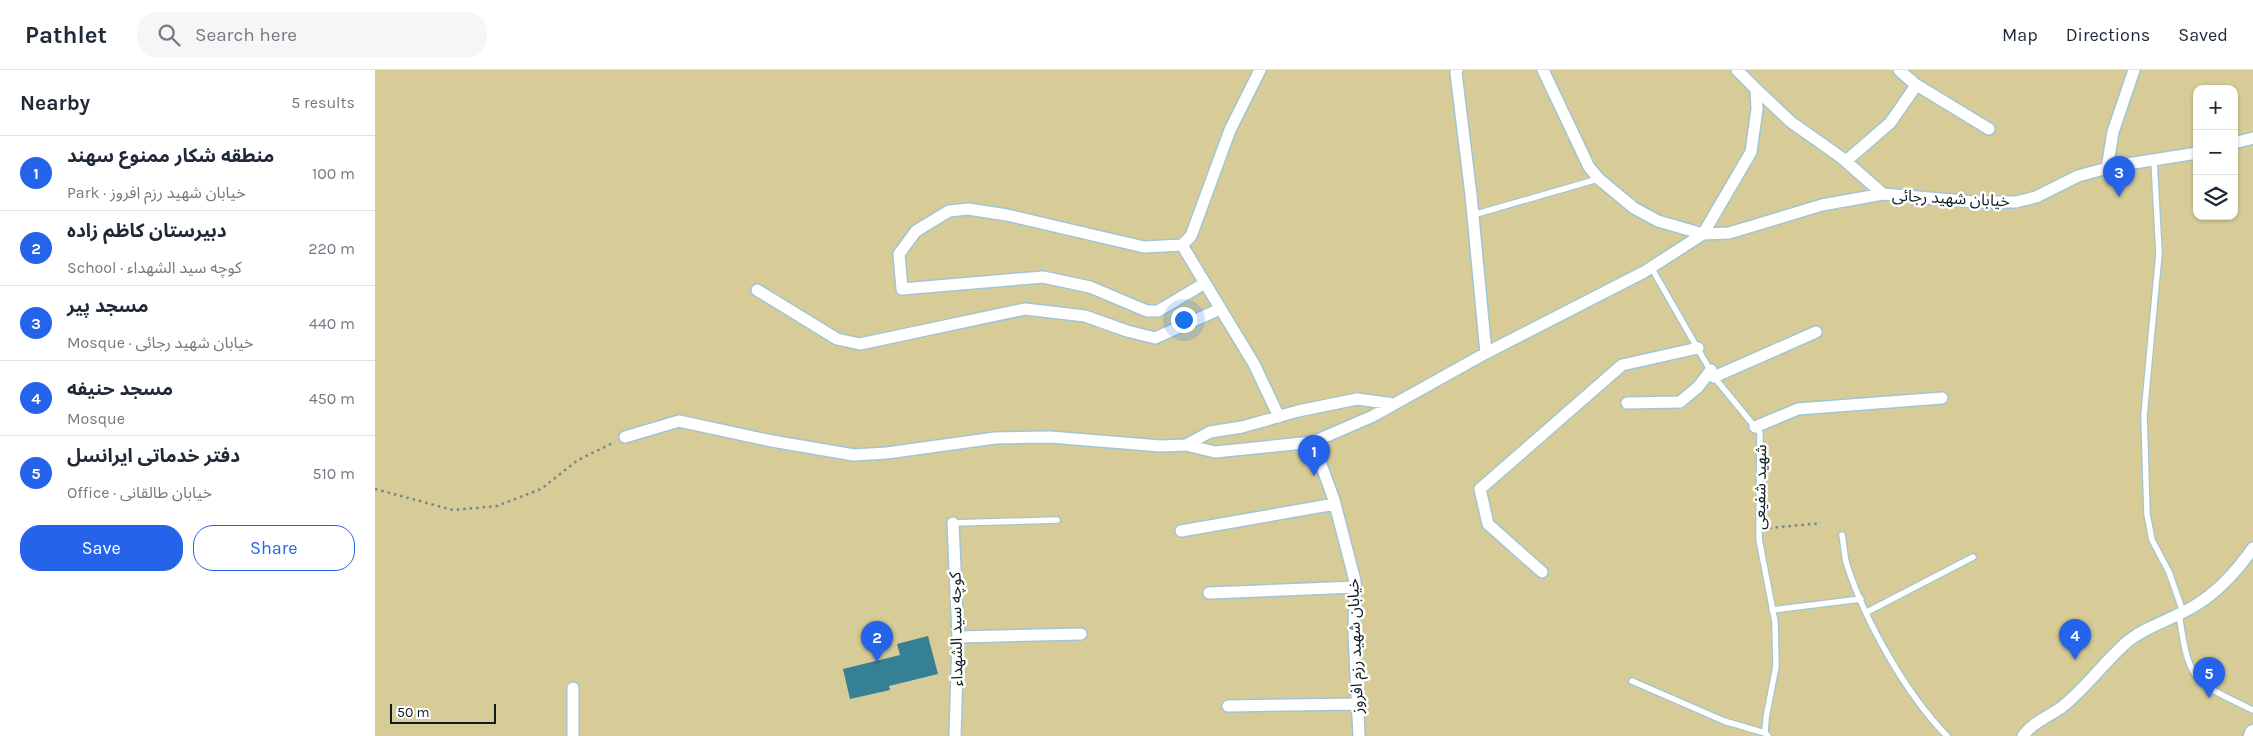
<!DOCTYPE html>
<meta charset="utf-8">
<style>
:root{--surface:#fff;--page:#f6f6f7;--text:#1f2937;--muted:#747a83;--line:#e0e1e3;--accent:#2563eb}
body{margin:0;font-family:Karla,"Noto Sans Arabic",sans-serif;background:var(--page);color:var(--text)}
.controls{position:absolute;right:15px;top:15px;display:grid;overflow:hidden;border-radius:10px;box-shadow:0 1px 4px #0004}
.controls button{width:45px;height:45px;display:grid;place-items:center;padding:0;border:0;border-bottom:1px solid var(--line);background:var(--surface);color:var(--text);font:25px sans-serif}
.scale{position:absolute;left:15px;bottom:12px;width:106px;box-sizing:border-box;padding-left:5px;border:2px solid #0e1c21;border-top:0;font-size:14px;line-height:18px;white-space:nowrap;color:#0e1c21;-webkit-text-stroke:4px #fff;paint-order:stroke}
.you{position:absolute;left:808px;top:249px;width:18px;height:18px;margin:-12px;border:4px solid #fff;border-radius:50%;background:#1a73e8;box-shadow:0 0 0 8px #1a73e833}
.badge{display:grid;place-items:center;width:32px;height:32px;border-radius:50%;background:var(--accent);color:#fff;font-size:16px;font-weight:700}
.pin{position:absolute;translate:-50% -41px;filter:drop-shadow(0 1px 2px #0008)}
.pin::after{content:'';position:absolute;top:26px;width:18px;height:15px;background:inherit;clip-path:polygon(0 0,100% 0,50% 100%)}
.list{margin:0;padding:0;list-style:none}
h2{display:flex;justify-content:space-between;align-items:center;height:65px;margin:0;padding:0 20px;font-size:21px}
h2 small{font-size:16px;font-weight:400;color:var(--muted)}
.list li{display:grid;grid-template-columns:32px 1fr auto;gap:15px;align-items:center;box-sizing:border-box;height:75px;padding:0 20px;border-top:1px solid var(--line)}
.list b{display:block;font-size:19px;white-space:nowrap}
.list p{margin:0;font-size:16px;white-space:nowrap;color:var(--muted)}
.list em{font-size:16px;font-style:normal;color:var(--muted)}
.actions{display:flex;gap:10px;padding:15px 20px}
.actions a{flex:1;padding:11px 0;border:1px solid var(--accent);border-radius:20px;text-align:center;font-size:18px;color:var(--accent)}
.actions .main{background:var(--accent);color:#fff}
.icon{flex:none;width:28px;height:28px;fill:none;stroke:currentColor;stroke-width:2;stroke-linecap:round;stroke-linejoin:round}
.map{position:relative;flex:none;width:1878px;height:666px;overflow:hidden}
header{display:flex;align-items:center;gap:30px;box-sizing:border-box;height:70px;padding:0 25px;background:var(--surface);border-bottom:1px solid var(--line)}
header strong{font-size:24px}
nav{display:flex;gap:28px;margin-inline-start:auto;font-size:18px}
.search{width:350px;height:45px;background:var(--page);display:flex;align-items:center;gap:12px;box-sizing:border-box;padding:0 18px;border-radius:20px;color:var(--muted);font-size:19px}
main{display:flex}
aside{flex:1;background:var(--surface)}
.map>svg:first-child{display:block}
</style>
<header>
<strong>Pathlet</strong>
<div class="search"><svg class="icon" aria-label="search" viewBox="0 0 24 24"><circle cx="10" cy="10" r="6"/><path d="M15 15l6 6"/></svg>Search here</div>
<nav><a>Map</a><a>Directions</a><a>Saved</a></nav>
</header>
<main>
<aside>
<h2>Nearby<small>5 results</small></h2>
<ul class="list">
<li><span class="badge">1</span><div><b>منطقه شکار ممنوع سهند</b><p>Park · خیابان شهید رزم افروز</p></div><em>100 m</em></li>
<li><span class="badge">2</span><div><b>دبیرستان کاظم زاده</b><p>School · کوچه سید الشهداء</p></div><em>220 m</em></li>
<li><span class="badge">3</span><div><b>مسجد پیر</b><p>Mosque · خیابان شهید رجائی</p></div><em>440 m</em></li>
<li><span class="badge">4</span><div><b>مسجد حنیفه</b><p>Mosque</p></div><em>450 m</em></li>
<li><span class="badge">5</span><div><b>دفتر خدماتی ایرانسل</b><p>Office · خیابان طالقانی</p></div><em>510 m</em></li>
</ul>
<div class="actions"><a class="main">Save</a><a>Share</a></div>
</aside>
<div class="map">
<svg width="1878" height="666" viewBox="0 0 1878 666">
<rect width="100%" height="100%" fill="#d8f5ff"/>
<!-- green -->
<path fill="#d7cc97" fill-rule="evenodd" d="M0 0H1878V666H0ZM1822 19H1859V146H1822Z"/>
<!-- building -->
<path fill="#368095" d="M553 566 563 604 514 616 515 620 475 629 468 599 525 585 522 574Z"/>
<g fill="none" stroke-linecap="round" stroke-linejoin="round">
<!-- lane casing -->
<g stroke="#a1c5d1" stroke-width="8">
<path id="lane" d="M1779 90 1784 183 1769 345 1772 444 1777 470 1794 502 1808 542
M1098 145 1223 109
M1276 197 1339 307 1385 363 1384 469 1400 552 1401 596 1391 648 1390 663 1393 666
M578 453 682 450
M1467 465C1469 475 1469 486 1472 495 1490 551 1531 624 1572 666
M1397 540 1486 529
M1492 542 1598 487
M1804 544C1814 612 1817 611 1878 640
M1257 611 1349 651 1390 663"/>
</g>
<!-- street casing -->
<g stroke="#a1c5d1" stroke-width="14">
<path id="street" d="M1082 0 1081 3 1096 125 1111 283
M1168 0 1214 97 1224 109 1259 138 1283 151 1328 164 1354 163 1447 135 1508 124 1600 132H1641L1661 127 1703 106 1740 96 1822 83
M1540 14 1614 59
M1381 19 1416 52 1467 88 1508 124
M1859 73 1878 68
M1471 91 1515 53 1538 20 1540 14 1524 0
M1732 98 1738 62 1759 0
M807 175 879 294 904 347
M830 213 783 241H772L715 217 668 207 527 219 524 184 541 161 574 141 593 139 632 145 769 177 807 175 816 166 855 60 885 0
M382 220 462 269 485 274 650 239 710 246 752 261 780 268 845 239
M1339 307 1441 262
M1252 333 1305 332 1323 317 1336 300
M1380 357 1423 339 1567 328
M250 367 304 351 397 371 479 385 512 383 620 368 675 367 786 376 811 375 840 382 938 372 998 346 1111 283 1269 202 1328 164 1376 82 1382 39 1381 19 1362 0
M938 372 959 430 980 511 979 564 984 666
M811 375 835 362 867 357 923 341 982 329 1019 334
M578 453 583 567 580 666
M806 461 960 434
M1167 502 1113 454 1105 419 1247 295 1323 278
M834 523 980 517
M583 567 706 564
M198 618V666
M853 636 982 634
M1648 666C1658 652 1673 647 1687 637 1711 618 1729 592 1752 572 1770 557 1795 550 1816 538 1841 524 1862 501 1878 478"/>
</g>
<!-- secondary casing -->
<g stroke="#a1c5d1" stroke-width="19">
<path id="secondary" d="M1877 666 1878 663"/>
</g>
<!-- path -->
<path stroke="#72888f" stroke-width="2.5" stroke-dasharray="2.5 4" stroke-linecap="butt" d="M0 419 78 440 122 436 166 419 203 390 240 372
M1394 458 1446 453"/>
<!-- lane -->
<use href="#lane" stroke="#fff" stroke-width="5.5"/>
<!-- street -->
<use href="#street" stroke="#fff" stroke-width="11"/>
<!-- secondary -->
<use href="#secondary" stroke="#fff" stroke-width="16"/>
</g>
<g text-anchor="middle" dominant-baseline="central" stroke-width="5" stroke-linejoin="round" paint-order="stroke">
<!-- street labels -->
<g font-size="16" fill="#0e1c21" stroke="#fff">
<text transform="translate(1576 128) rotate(3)">خیابان شهید رجائی</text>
<text transform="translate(1385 417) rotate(-89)">شهید شفیعی</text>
<text transform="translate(581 559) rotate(-91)">کوچه سید الشهداء</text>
<text transform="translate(980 576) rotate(-92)">خیابان شهید رزم افروز</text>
</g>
</g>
</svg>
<div class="controls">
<button>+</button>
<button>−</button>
<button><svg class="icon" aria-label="layers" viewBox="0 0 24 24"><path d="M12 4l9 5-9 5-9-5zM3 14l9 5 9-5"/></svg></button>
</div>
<div class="scale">50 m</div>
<div class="you"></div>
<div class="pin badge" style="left:939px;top:406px">1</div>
<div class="pin badge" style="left:502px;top:592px">2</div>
<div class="pin badge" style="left:1744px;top:127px">3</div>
<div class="pin badge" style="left:1700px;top:590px">4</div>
<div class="pin badge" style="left:1834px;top:628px">5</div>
</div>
</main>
